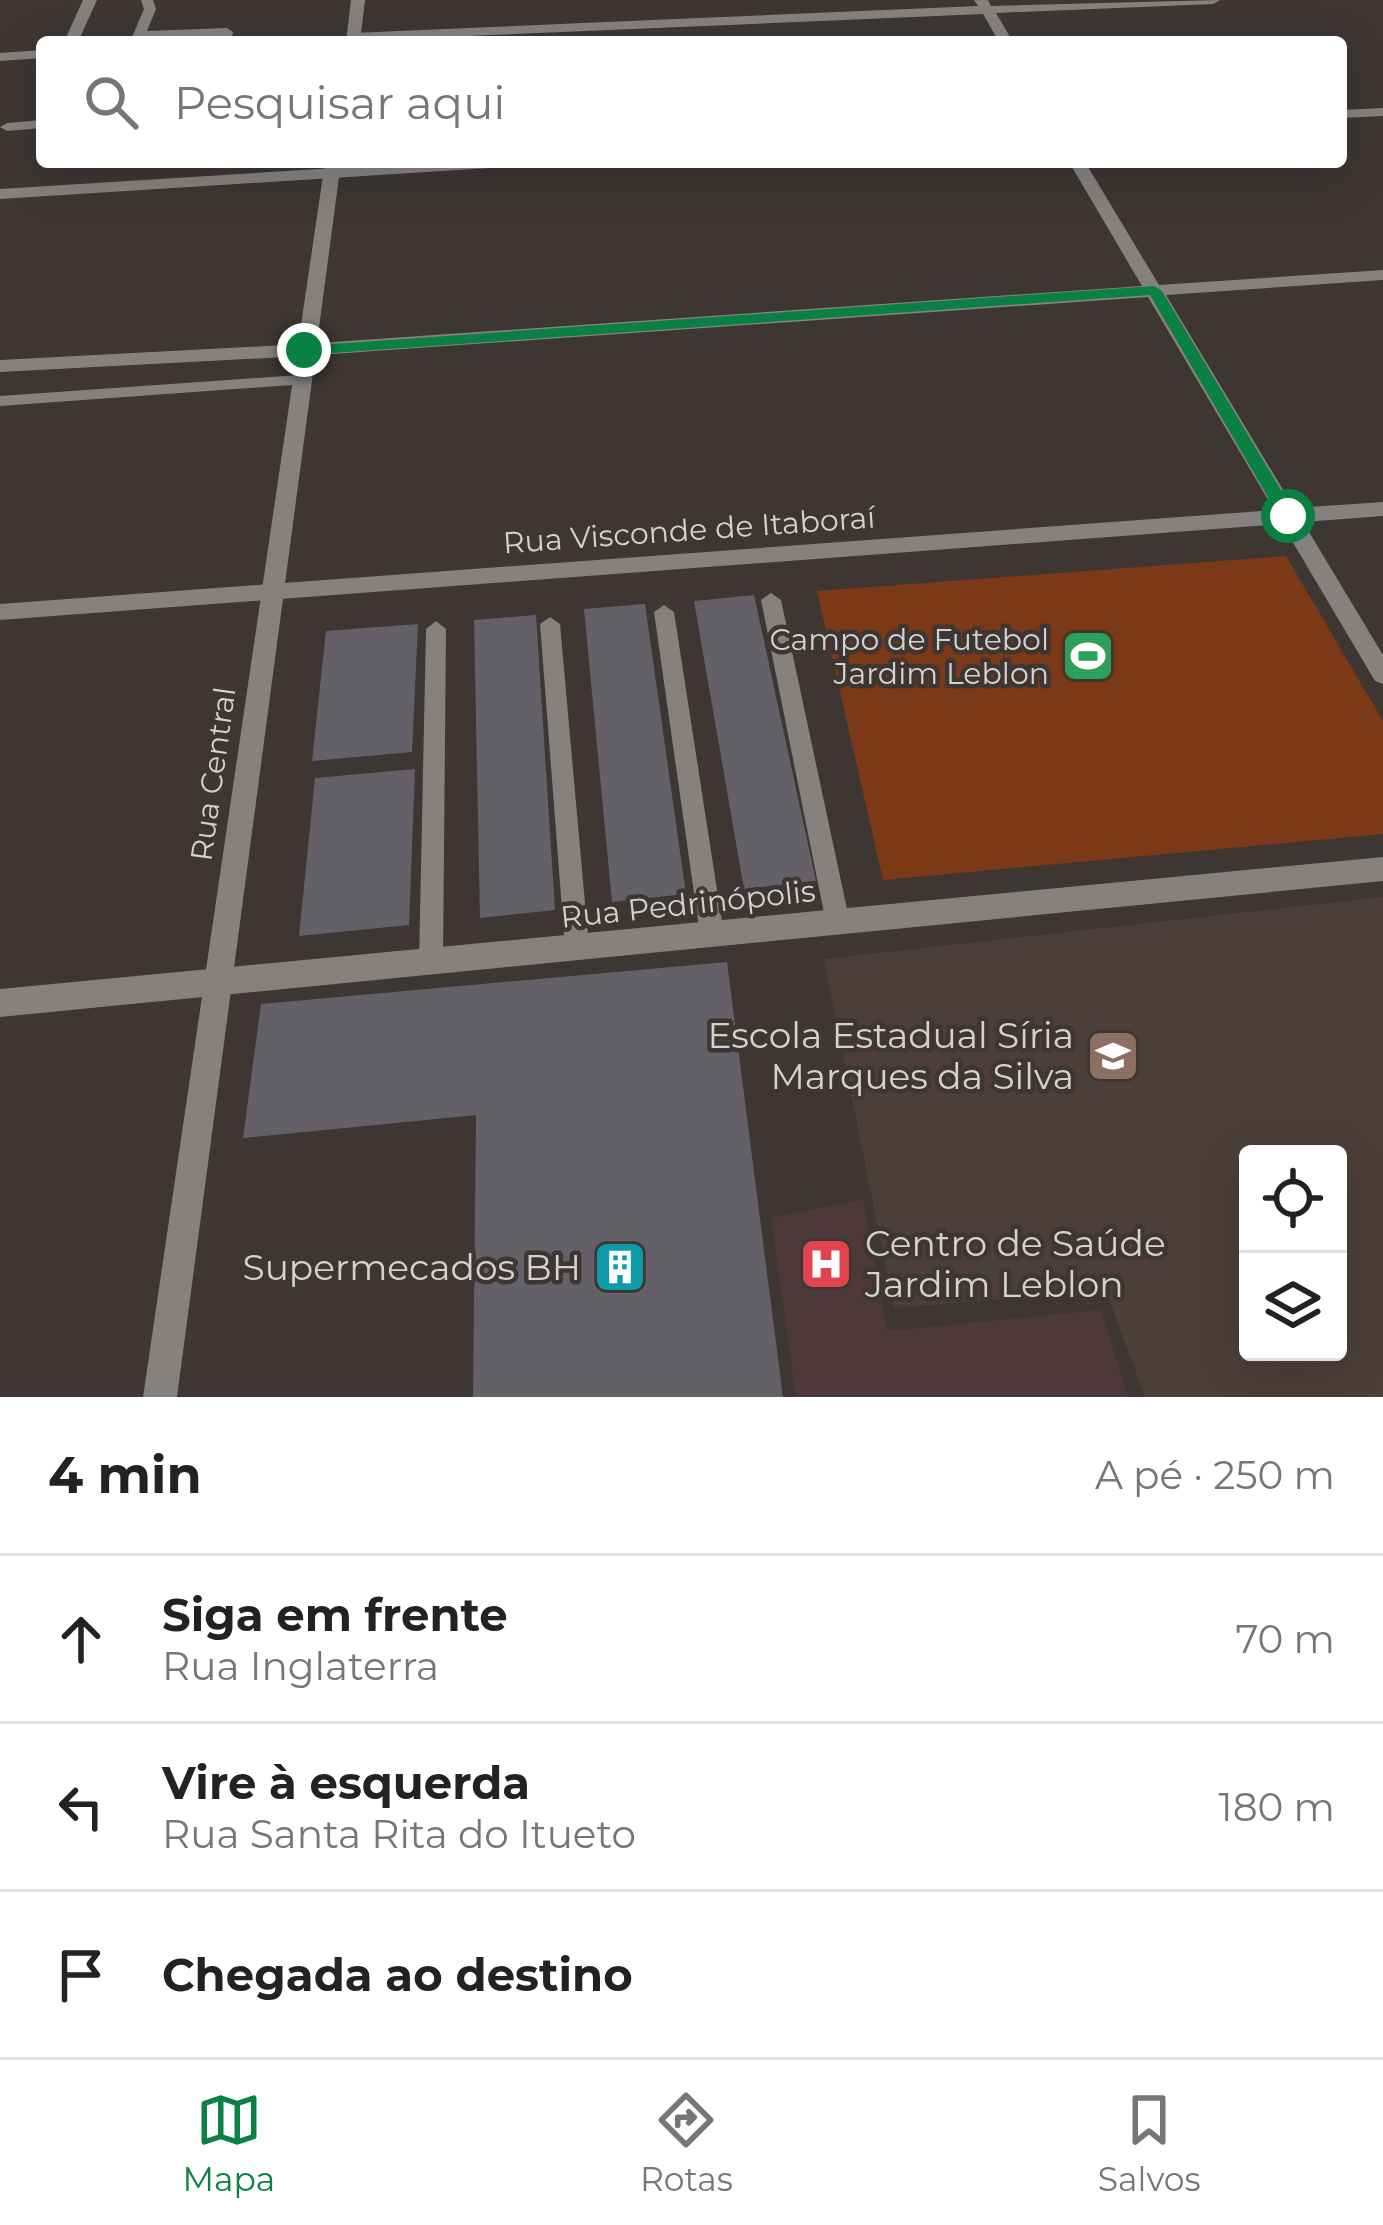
<!DOCTYPE html>
<html lang="pt">
<meta charset="utf-8">
<style>
:root{--surface:#fff;--page:#f2f2f2;--text:#222;--muted:#767676;--line:#e0e0e0;--accent:#0b8043}
body{margin:0;font-family:Montserrat,sans-serif;background:var(--page);color:var(--text)}
.controls{position:absolute;right:36px;bottom:36px;display:grid;overflow:hidden;border-radius:12px;box-shadow:0 12px 48px #0002}
.controls button{width:108px;height:108px;display:grid;place-items:center;padding:0;border:0;border-bottom:3px solid var(--line);background:var(--surface);color:var(--text);font:60px sans-serif}
.stop{position:absolute;width:36px;height:36px;margin:-27px;border:9px solid #0b8043;border-radius:50%;background:#fff}
.stop.end{background:#0b8043;border-color:#fff;box-shadow:0 3px 12px #0008}
.list{margin:0;padding:0;list-style:none}
h2{display:flex;justify-content:space-between;align-items:center;height:156px;margin:0;padding:0 48px;font-size:51px}
h2 small{font-size:39px;font-weight:400;color:var(--muted)}
.list li{display:grid;grid-template-columns:78px 1fr auto;gap:36px;align-items:center;box-sizing:border-box;height:168px;padding:0 48px;border-top:3px solid var(--line)}
.list b{display:block;font-size:45px;white-space:nowrap}
.list p{margin:0;font-size:39px;white-space:nowrap;color:var(--muted)}
.list em{font-size:39px;font-style:normal;color:var(--muted)}
.icon{flex:none;width:66px;height:66px;fill:none;stroke:currentColor;stroke-width:2;stroke-linecap:round;stroke-linejoin:round}
.map{position:relative;flex:none;width:1383px;height:1397px;overflow:hidden}
.search{position:absolute;background:var(--surface);box-shadow:0 12px 48px #0002;left:36px;right:36px;top:36px;height:132px;display:flex;align-items:center;gap:30px;box-sizing:border-box;padding:0 42px;border-radius:12px;color:var(--muted);font-size:45px}
.sheet{height:660px;background:var(--surface)}
nav{display:flex;justify-content:space-around;align-items:center;box-sizing:border-box;height:168px;border-top:3px solid var(--line);background:var(--surface);font-size:33px;color:var(--muted)}
nav a{display:grid;justify-items:center;gap:6px}
nav .on{color:var(--accent)}
.map>svg:first-child{display:block}
</style>
<div class="map">
<svg width="1383" height="1397" viewBox="0 0 1383 1397">
<rect width="100%" height="100%" fill="#3d3633"/>
<!-- built -->
<path fill="#4c3e39" fill-rule="evenodd" d="M1383 897V1397H1145L1106 1291 894 1308 824 959ZM1248 1154H1338V1352H1248Z"/>
<!-- medical -->
<path fill="#4e393a" d="M863 1199 887 1331 1101 1310 1128 1397H796L771 1218Z"/>
<!-- green -->
<path fill="#7b3917" d="M1286 556 1383 721V834L883 880 817 591Z"/>
<!-- building -->
<path fill="#636067" d="M754 595 816 881 744 889 694 601Z
M645 604 686 894 612 902 584 609Z
M536 615 555 910 480 918 474 620Z
M418 624 412 752 312 761 326 631Z
M415 769 409 925 299 936 315 778Z
M727 962 783 1397H473L476 1115 243 1138 261 1004Z"/>
<g fill="none" stroke-linecap="round" stroke-linejoin="round">
<!-- service -->
<path fill="#84817f" fill-rule="evenodd" d="M141 0H153L156 9 147 31 227 28 233 32 231 42H219L220 36 144 38 142 42H130L144 9Z
M42 120V128L7 131 0 127 7 123Z
M44 162H70L50 167Z
M300 375 306 376V384L0 406V396Z
M771 593 781 600 850 923 847 931 838 934 829 931 826 923 761 600Z
M664 605 674 612 724 935 721 943 712 946 703 943 700 935 654 612Z
M550 617 560 624 589 948 586 956 577 959 568 956 565 948 540 624Z
M436 621 446 629 443 962 440 970 431 973 422 970 419 962 426 629Z"/>
<!-- minor -->
<path fill="#84817f" fill-rule="evenodd" d="M83 0H97L78 42H64Z
M974 0H988L991 6 1220 0 1213 4 996 13 1013 42H999L983 14 353 41 346 37 353 33 978 6Z
M42 50V58L0 61V53Z
M1383 108V116L1341 118V110Z
M431 162H513L505 167 0 199V189Z
M1069 162H1085L1159 285 1383 270V280L1166 295 1294 508 1383 502V516L1303 522 1383 655V684L1375 681 1282 524 0 620V604L1274 510 1148 297 304 356 0 372V360L304 344 1142 286Z
M1383 857V881L0 1017V989Z"/>
<!-- tertiary -->
<path fill="#84817f" fill-rule="evenodd" d="M351 0H365L360 42H346Z
M325 162H341L177 1397H143Z"/>
</g>
<!-- route -->
<path fill="#0b8043" d="M1154 286 1162 291 1294 512V521H1282L1150 295 304 355 296 350 304 346Z"/>
<!-- icons -->
<defs>
<g id="stadium-square" transform="scale(2.7)"><rect x="-9" y="-9" width="18" height="18" rx="4" fill="#2e9e5b" stroke="#3d3633"/><path d="M0-5a6.5 5 0 1 0 0 10a6.5 5 0 1 0 0-10ZM-3.5-1.8h7v3.6h-7Z" fill="#fff"/></g>
<g id="school-square" transform="scale(2.7)"><rect x="-9" y="-9" width="18" height="18" rx="4" fill="#8d6e63" stroke="#3d3633"/><path d="M0-5L7-2L0 1L-7-2ZM-4 1L0 2.5L4 1V4Q0 6-4 4Z" fill="#fff"/></g>
<g id="hospital-square" transform="scale(2.7)"><rect x="-9" y="-9" width="18" height="18" rx="4" fill="#e0444e" stroke="#3d3633"/><path d="M-5-5h3v3.5h4V-5h3V5h-3V1.5h-4V5h-3Z" fill="#fff"/></g>
<g id="building-square" transform="scale(2.7)"><rect x="-9" y="-9" width="18" height="18" rx="4" fill="#0f9aa8" stroke="#3d3633"/><path d="M-4-6H4V6H1V3H-1V6H-4ZM-2.5-4.3h1.7v1.8h-1.7ZM.8-4.3h1.7v1.8H.8ZM-2.5-1h1.7V.8h-1.7ZM.8-1h1.7V.8H.8Z" fill="#fff"/></g>
</defs>
<g fill-rule="evenodd">
<use href="#stadium-square" x="1088" y="656"/>
<use href="#school-square" x="1113" y="1056"/>
<use href="#hospital-square" x="826" y="1264"/>
<use href="#building-square" x="620" y="1267"/>
</g>
<g text-anchor="middle" dominant-baseline="central" stroke-width="9" stroke-linejoin="round" paint-order="stroke">
<!-- street labels -->
<g font-size="30" fill="#d5d1cf" stroke="#3d3633">
<text transform="translate(689 530) rotate(-4)">Rua Visconde de Itaboraí</text>
<text transform="translate(213 774) rotate(-82)">Rua Central</text>
<text transform="translate(688 904) rotate(-6)">Rua Pedrinópolis</text>
</g>
<!-- poi labels -->
<g font-size="30" fill="#d5d1cf" stroke="#3d3633" text-anchor="end">
<text x="1049" y="639">Campo de Futebol<tspan x="1049" dy="34">Jardim Leblon</tspan></text>
</g>
<!-- near-poi labels -->
<g font-size="36" fill="#d5d1cf" stroke="#3d3633" text-anchor="end">
<text x="1074" y="1035">Escola Estadual Síria<tspan x="1074" dy="41">Marques da Silva</tspan></text>
<text x="865" y="1243" text-anchor="start">Centro de Saúde<tspan x="865" dy="41">Jardim Leblon</tspan></text>
<text x="581" y="1267">Supermecados BH</text>
</g>
</g>
</svg>
<div class="controls">
<button><svg class="icon" aria-label="locate" viewBox="0 0 24 24"><circle cx="12" cy="12" r="6"/><path d="M12 2v4M12 18v4M2 12h4M18 12h4"/></svg></button>
<button><svg class="icon" aria-label="layers" viewBox="0 0 24 24"><path d="M12 4l9 5-9 5-9-5zM3 14l9 5 9-5"/></svg></button>
</div>
<div class="stop" style="left:1288px;top:516px"></div>
<div class="stop end" style="left:304px;top:350px"></div>
<div class="search"><svg class="icon" aria-label="search" viewBox="0 0 24 24"><circle cx="10" cy="10" r="6"/><path d="M15 15l6 6"/></svg>Pesquisar aqui</div>
</div>
<section class="sheet">
<h2>4 min<small>A pé · 250 m</small></h2>
<ul class="list">
<li><svg class="icon" aria-label="ahead" viewBox="0 0 24 24"><path d="M12 20V5M6 11l6-6 6 6"/></svg><div><b>Siga em frente</b><p>Rua Inglaterra</p></div><em>70 m</em></li>
<li><svg class="icon" aria-label="left" viewBox="0 0 24 24"><path d="M17 20v-9H6M10 6l-5 5 5 5"/></svg><div><b>Vire à esquerda</b><p>Rua Santa Rita do Itueto</p></div><em>180 m</em></li>
<li><svg class="icon" aria-label="arrive" viewBox="0 0 24 24"><path d="M6 21V4h12l-3 4 3 4H6"/></svg><div><b>Chegada ao destino</b></div></li>
</ul>
</section>
<nav>
<a class="on"><svg class="icon" aria-label="map" viewBox="0 0 24 24"><path d="M3 6l6-2 6 2 6-2v14l-6 2-6-2-6 2zM9 4v14M15 6v14"/></svg>Mapa</a>
<a><svg class="icon" aria-label="directions" viewBox="0 0 24 24"><path d="M12 3l9 9-9 9-9-9zM9 14v-3h6M13 9l2 2-2 2"/></svg>Rotas</a>
<a><svg class="icon" aria-label="saved" viewBox="0 0 24 24"><path d="M7 4h10v16l-5-4-5 4z"/></svg>Salvos</a>
</nav>
